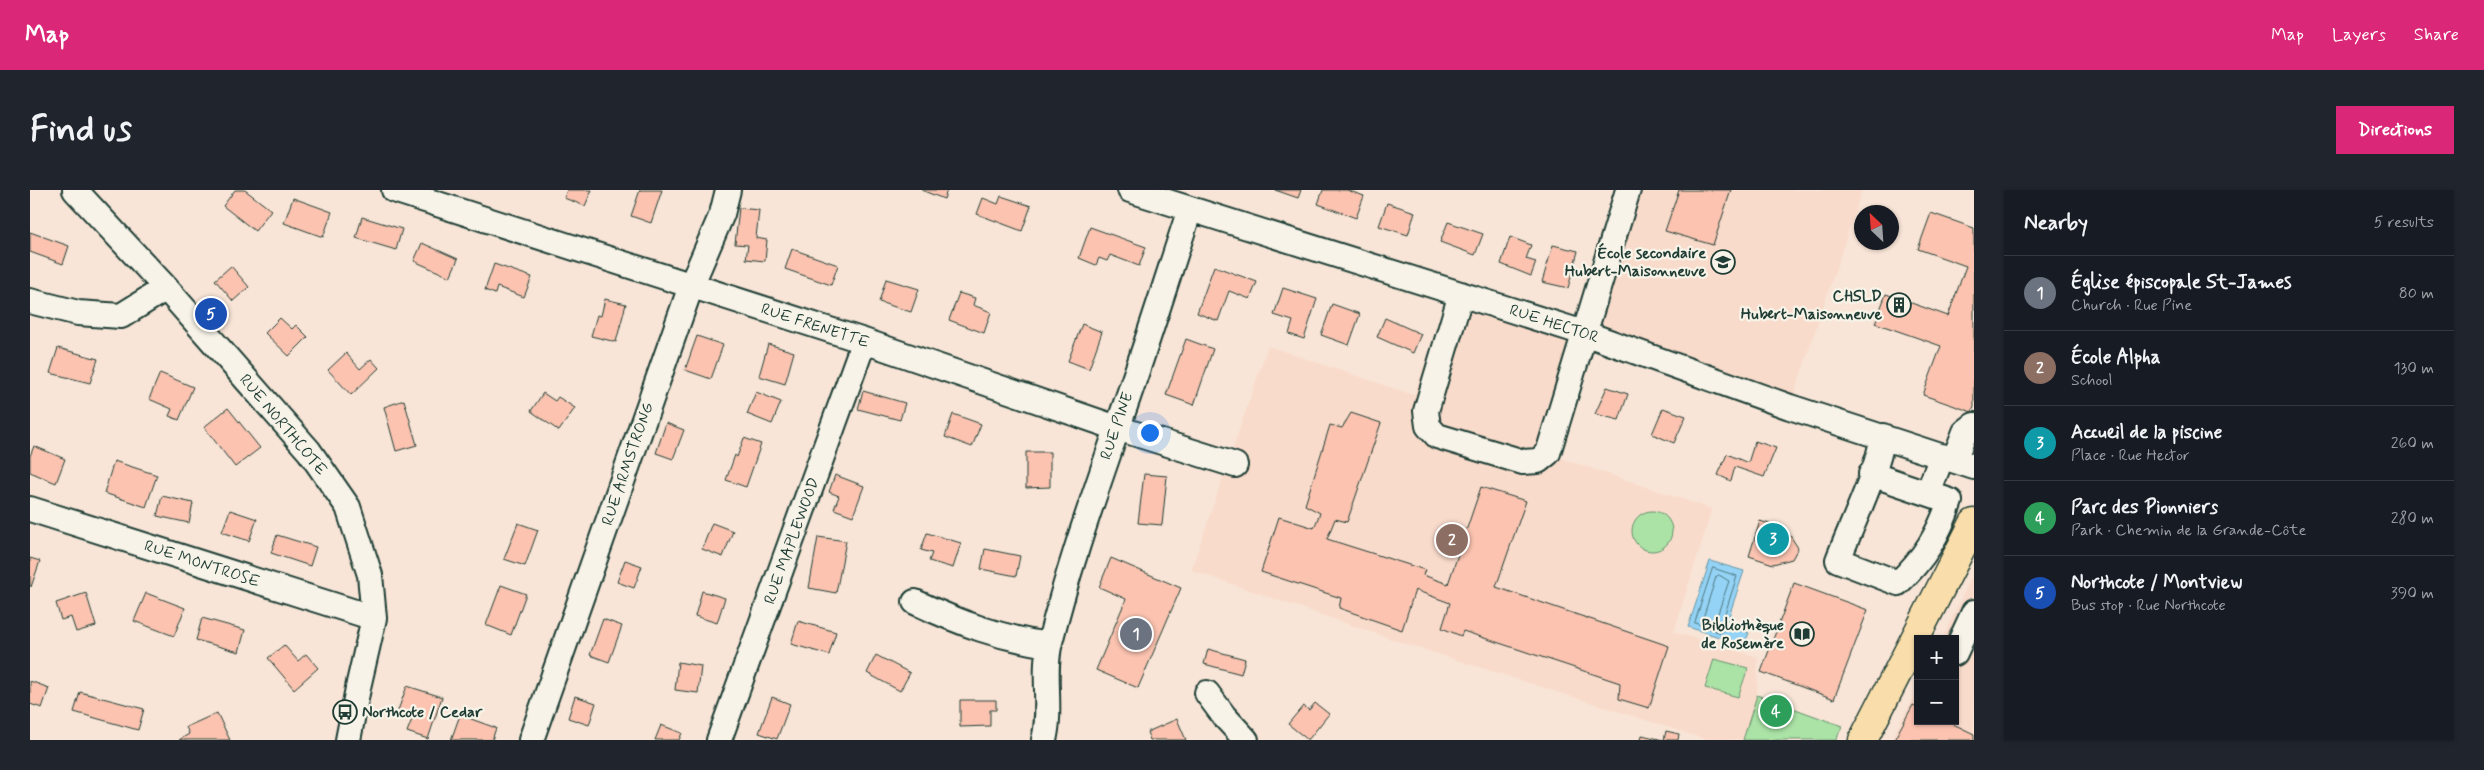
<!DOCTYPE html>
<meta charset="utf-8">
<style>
:root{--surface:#171b24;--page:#20242c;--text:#f1f3f6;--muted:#9ea1a6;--line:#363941;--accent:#db2777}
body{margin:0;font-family:Mynerve,sans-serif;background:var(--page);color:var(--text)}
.controls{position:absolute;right:15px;bottom:15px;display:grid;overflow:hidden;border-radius:0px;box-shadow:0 1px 4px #0004}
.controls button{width:45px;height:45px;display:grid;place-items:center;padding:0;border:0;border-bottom:1px solid var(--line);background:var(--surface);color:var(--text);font:25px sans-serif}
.compass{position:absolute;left:1824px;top:15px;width:45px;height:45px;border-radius:50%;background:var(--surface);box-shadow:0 1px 4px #0004;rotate:335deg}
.you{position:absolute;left:1119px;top:242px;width:18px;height:18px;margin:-12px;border:4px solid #fff;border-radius:50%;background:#1a73e8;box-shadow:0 0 0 8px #1a73e833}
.badge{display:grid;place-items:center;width:32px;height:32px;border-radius:50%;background:var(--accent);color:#fff;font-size:16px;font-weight:700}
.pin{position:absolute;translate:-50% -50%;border:2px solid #fff;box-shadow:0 1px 5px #0006}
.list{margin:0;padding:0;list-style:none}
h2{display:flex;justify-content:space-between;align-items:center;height:65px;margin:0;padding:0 20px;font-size:21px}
h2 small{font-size:16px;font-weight:400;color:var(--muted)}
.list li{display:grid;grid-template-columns:32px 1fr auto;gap:15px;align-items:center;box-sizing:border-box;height:75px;padding:0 20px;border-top:1px solid var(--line)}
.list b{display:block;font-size:19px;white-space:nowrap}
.list p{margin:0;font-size:16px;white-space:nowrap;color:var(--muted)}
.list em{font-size:16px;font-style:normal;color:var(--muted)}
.map{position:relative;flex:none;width:1944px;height:550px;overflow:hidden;border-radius:0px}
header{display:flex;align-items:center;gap:30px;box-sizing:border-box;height:70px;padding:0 25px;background:var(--accent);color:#fff}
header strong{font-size:24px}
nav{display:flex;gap:28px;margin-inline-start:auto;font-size:18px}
.intro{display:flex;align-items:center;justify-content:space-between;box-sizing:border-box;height:120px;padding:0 30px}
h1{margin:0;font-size:35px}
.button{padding:12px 22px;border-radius:0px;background:var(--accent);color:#fff;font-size:18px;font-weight:700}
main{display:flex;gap:30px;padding:0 30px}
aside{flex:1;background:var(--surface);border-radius:0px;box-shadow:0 1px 4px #0004}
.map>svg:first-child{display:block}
</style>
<header>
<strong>Map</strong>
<nav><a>Map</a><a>Layers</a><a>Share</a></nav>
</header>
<div class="intro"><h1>Find us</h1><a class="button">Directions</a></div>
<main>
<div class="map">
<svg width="1944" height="550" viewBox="0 0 1944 550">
<rect width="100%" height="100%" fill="#f8e5d7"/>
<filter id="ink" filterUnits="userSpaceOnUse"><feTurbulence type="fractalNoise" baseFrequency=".02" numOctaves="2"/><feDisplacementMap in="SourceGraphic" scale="10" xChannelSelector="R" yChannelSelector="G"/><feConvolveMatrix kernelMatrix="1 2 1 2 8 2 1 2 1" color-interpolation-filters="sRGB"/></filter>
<g filter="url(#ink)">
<!-- built -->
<path fill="#f9dbcb" d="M1603 0H1832L1760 217 1567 147 1531 268 1682 319 1644 442 1728 467 1727 505 1713 550H1678L1376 454 1161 380 1238 156 1384 205 1421 98 1554 143Z
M1944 381V550H1861L1888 499V531H1925V449H1912Z"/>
<!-- green -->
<path fill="#abe3a6" stroke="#65906d" d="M1602 341a20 20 0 1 1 40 0a20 20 0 1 1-40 0Z
M1684 469 1718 478 1708 507 1675 498Z
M1727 505 1812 536 1806 550H1713Z"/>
<!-- water -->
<path fill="#94d3f5" stroke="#6597a8" d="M1680 371 1714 381 1696 435 1719 443 1714 455 1658 437Z"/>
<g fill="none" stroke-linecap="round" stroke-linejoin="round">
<!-- shore -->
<path stroke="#4e7981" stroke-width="1" d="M1683 378 1707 386 1692 433 1693 440 1691 443 1665 433Z
M1689 385 1699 391 1685 432 1683 433 1673 428 1686 387Z"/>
</g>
<!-- building -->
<path fill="#fbc3b0" stroke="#1f3d34" d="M205 0H215L241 20 225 41 193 16Z
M537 0H562L555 16 534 8Z
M610 0H632L621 33 601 26Z
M891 0H917L914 9Z
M1245 0H1271L1268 8Z
M1293 0H1317L1334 6 1326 28 1288 14Z
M1649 0H1701L1683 55 1635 41Z
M971 6 1001 16 992 41 947 24 953 8 968 14Z
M263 8 302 22 293 47 254 33Z
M1357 13 1385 22 1378 45 1349 36Z
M709 18 729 20 726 48 737 50 735 71 716 69 718 55 705 54Z
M1901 23 1944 38V217L1942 222 1893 205 1911 156 1845 133 1856 104 1918 126 1936 76 1888 59Z
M332 27 372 39 366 60 326 48Z
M1418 32 1453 44 1445 65 1410 52Z
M1060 37 1116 57 1109 76 1080 65 1077 71 1069 68 1066 75 1049 68Z
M0 42 39 56 33 74 0 62Z
M1480 47 1501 55 1496 69 1506 72 1501 86 1471 74Z
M392 53 428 69 420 87 384 71Z
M1523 55 1548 61 1538 98 1512 92Z
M762 59 808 75 801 95 755 79Z
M464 74 502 87 494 107 467 97 465 104 455 100Z
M201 76 219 97 203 111 185 90Z
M1184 76 1227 92 1220 109 1199 101 1188 131 1167 123Z
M856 89 889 99 881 122 849 112Z
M1253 98 1287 109 1274 149 1259 144 1263 131 1244 125Z
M929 103 945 108 943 115 961 122 954 143 919 130Z
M575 109 596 114 586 152 561 146 567 125 571 126Z
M1302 114 1330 124 1319 155 1291 145Z
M250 128 262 139 266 135 278 147 259 166 235 143Z
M1355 128 1391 144 1383 163 1347 147Z
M1052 134 1072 142 1059 179 1038 171Z
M667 146 693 155 681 189 655 180Z
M1156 149 1183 159 1164 215 1136 205Z
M738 154 764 162 755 194 729 186Z
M28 158 68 169 60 193 20 183Z
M316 163 330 179 341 169 349 178 321 205 298 180Z
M130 183 163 197 149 230 139 226 142 219 119 209Z
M1577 197 1598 204 1589 230 1565 224Z
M833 201 875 213 870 230 828 219Z
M726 202 751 212 742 234 717 224Z
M513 203 525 211 528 207 545 218 529 241 501 221Z
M374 210 387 255 366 261 354 217Z
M198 218 230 258 205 277 174 237Z
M1633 218 1656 226 1644 253 1622 244Z
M1321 223 1351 233 1317 332 1305 329 1297 349 1395 380 1393 385 1418 394 1451 297 1496 311 1466 397 1639 456 1619 518 1589 509 1590 493 1433 441 1431 446 1412 438 1420 413 1385 400 1372 440 1309 418 1311 408 1231 382 1249 327 1284 338 1290 323 1275 315 1300 235 1312 238Z
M923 224 951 234 942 257 915 247Z
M636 233 654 240 643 269 626 263Z
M714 248 731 254 716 297 696 290 705 265 707 267Z
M1725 251 1746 258 1734 287 1705 277 1701 291 1688 285 1697 264 1718 273Z
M4 256 35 269 26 293 0 282V266Z
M996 262H1020V297L996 298Z
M84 271 127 285 116 317 74 303Z
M1114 284 1137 286 1132 335 1108 333Z
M805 285 834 296 823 326 804 319 809 306 799 302Z
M132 306 163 313 159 333 127 326Z
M200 320 227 329 219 351 192 342Z
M1730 331 1756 339 1768 358 1762 369 1743 374 1719 366Z
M488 333 508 340 495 376 474 369Z
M682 333 703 341 693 367 672 359Z
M897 343 931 353 923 378 899 371 902 363 891 360Z
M247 345 286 357 280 376 241 363Z
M788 347 816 351 806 403 779 398Z
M955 359 990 366 986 386 951 379Z
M0 368 10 371 1 397 0 396Z
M1081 368 1151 398 1108 498 1066 480 1096 409 1069 397Z
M595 370 612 376 604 398 587 392Z
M1764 393 1838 420 1804 509 1731 482Z
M471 395 496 404 481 445 456 435Z
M672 401 695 408 687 433 665 426Z
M56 403 66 436 46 442 41 427 31 430 26 413Z
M116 403 155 418 144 446 104 431Z
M172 428 215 440 209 462 166 450Z
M573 429 592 436 579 472 560 465Z
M768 431 806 442 799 465 761 454Z
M254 455 268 471 276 464 288 478 264 499 238 468Z
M1178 459 1215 469 1211 484 1174 474Z
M846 465 880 483 870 501 837 483Z
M648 472 671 476 668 503 645 500Z
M0 491 19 498 12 518 0 514Z
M377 496 412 507 398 549 377 542 382 529 367 523Z
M50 502 114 519 108 540 44 522Z
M545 506 566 513 559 535 538 528Z
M742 507 760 514 747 549 729 543Z
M930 510H966V520H960V536L930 537Z
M1285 513 1299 524 1278 550 1258 534 1273 516 1279 520Z
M1883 515 1888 517V531H1917L1944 544V550H1864Z
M187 523 200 550H149L159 544 156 537Z
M430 525 466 538 462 550H421Z
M1147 529 1156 550H1120L1117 542Z
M631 535 652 543 649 550H625Z
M1636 541 1649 544 1648 550H1634Z
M1612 545 1633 550H1611Z"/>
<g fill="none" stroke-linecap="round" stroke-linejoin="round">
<!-- minor casing -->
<g stroke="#1f3d34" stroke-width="28">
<path id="minor" d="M45 0 136 98 279 261 318 317 340 385 344 428 329 493 318 550
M364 0 834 151 1087 238 1205 275
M1100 0 1554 143 1760 217 1944 277
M1431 104 1396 221 1398 236 1407 246 1493 272 1508 271 1518 263 1598 0
M0 111 48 123 91 126 136 98
M1924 270 1935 242 1944 235
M1841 284 1920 311C1909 344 1894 369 1868 393L1808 370C1822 334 1847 283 1853 246
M1898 303 1912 266
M0 319 344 428
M885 412C930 433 970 448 1019 455
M1925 463 1944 422
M1177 503 1194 526 1216 550
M501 550 661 96 692 24 698 0
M689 550 834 151
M1014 550C1022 518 1012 484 1020 452 1038 379 1063 309 1087 239 1113 166 1136 92 1160 19"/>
</g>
<!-- major casing -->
<g stroke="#1f3d34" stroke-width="31">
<path id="major" d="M1833 550 1944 333"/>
</g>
<!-- minor -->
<use href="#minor" stroke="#f7f3e8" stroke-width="24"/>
<!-- major -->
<use href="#major" stroke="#f9deab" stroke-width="28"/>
</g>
</g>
<!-- icons -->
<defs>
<g id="school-ring" transform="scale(1.25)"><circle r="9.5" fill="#f7f3e8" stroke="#1f3d34" stroke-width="1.5"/><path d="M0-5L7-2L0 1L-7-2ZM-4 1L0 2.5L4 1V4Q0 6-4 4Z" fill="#1f3d34"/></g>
<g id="building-ring" transform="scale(1.25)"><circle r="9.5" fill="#f7f3e8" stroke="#1f3d34" stroke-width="1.5"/><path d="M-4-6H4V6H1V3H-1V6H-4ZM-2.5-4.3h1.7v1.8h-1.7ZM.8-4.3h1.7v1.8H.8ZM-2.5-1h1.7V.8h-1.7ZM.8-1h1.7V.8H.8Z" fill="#1f3d34"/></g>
<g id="library-ring" transform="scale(1.25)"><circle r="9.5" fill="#f7f3e8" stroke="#1f3d34" stroke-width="1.5"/><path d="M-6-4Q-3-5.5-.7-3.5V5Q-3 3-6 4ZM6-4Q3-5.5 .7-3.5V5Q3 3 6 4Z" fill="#1f3d34"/></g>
<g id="bus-ring" transform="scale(1.25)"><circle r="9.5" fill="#f7f3e8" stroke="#1f3d34" stroke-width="1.5"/><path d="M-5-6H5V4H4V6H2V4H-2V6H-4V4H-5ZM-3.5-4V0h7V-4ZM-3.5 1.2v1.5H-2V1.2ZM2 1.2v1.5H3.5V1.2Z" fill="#1f3d34"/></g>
</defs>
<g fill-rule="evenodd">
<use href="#school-ring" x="1693" y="72"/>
<use href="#building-ring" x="1869" y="115"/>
<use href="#library-ring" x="1772" y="444"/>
<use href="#bus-ring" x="315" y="522"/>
</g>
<g text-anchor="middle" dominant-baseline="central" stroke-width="4.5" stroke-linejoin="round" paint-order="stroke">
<!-- poi labels -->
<g font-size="16" font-weight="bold" fill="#1f3d34" stroke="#f7f3e8" text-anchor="end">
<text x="1676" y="63">École secondaire<tspan x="1676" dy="18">Hubert-Maisonneuve</tspan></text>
<text x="1852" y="106">CHSLD<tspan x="1852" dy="18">Hubert-Maisonneuve</tspan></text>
<text x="1754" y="435">Bibliothèque<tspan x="1754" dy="18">de Rosemère</tspan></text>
<text x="332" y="522" text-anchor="start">Northcote / Cedar</text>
</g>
<!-- street labels -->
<g font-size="16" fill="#1f3d34" stroke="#f7f3e8">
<text transform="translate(1524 134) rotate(18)">RUE HECTOR</text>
<text transform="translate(785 136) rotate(18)">RUE FRENETTE</text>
<text transform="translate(253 235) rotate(50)">RUE NORTHCOTE</text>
<text transform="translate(1087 236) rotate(-71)">RUE PINE</text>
<text transform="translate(598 274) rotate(-71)">RUE ARMSTRONG</text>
<text transform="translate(762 351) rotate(-70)">RUE MAPLEWOOD</text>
<text transform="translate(172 374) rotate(18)">RUE MONTROSE</text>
</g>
</g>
</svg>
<div class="controls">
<button>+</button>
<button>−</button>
</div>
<svg class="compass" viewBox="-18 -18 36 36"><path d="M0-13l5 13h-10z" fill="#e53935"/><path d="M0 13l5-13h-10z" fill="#9ea1a6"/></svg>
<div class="you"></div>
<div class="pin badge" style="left:1106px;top:444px;background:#6b7280">1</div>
<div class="pin badge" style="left:1422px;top:350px;background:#8d6e63">2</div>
<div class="pin badge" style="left:1743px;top:349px;background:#0f9aa8">3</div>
<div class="pin badge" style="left:1746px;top:521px;background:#2e9e5b">4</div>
<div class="pin badge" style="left:181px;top:124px;background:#1a4fb4">5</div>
</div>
<aside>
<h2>Nearby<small>5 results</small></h2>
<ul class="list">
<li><span class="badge" style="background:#6b7280">1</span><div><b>Église épiscopale St-James</b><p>Church · Rue Pine</p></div><em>80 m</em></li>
<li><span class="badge" style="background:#8d6e63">2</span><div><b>École Alpha</b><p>School</p></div><em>130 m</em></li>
<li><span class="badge" style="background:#0f9aa8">3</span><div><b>Accueil de la piscine</b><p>Place · Rue Hector</p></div><em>260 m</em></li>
<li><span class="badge" style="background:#2e9e5b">4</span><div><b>Parc des Pionniers</b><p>Park · Chemin de la Grande-Côte</p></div><em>280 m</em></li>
<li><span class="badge" style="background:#1a4fb4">5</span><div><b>Northcote / Montview</b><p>Bus stop · Rue Northcote</p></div><em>390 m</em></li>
</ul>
</aside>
</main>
